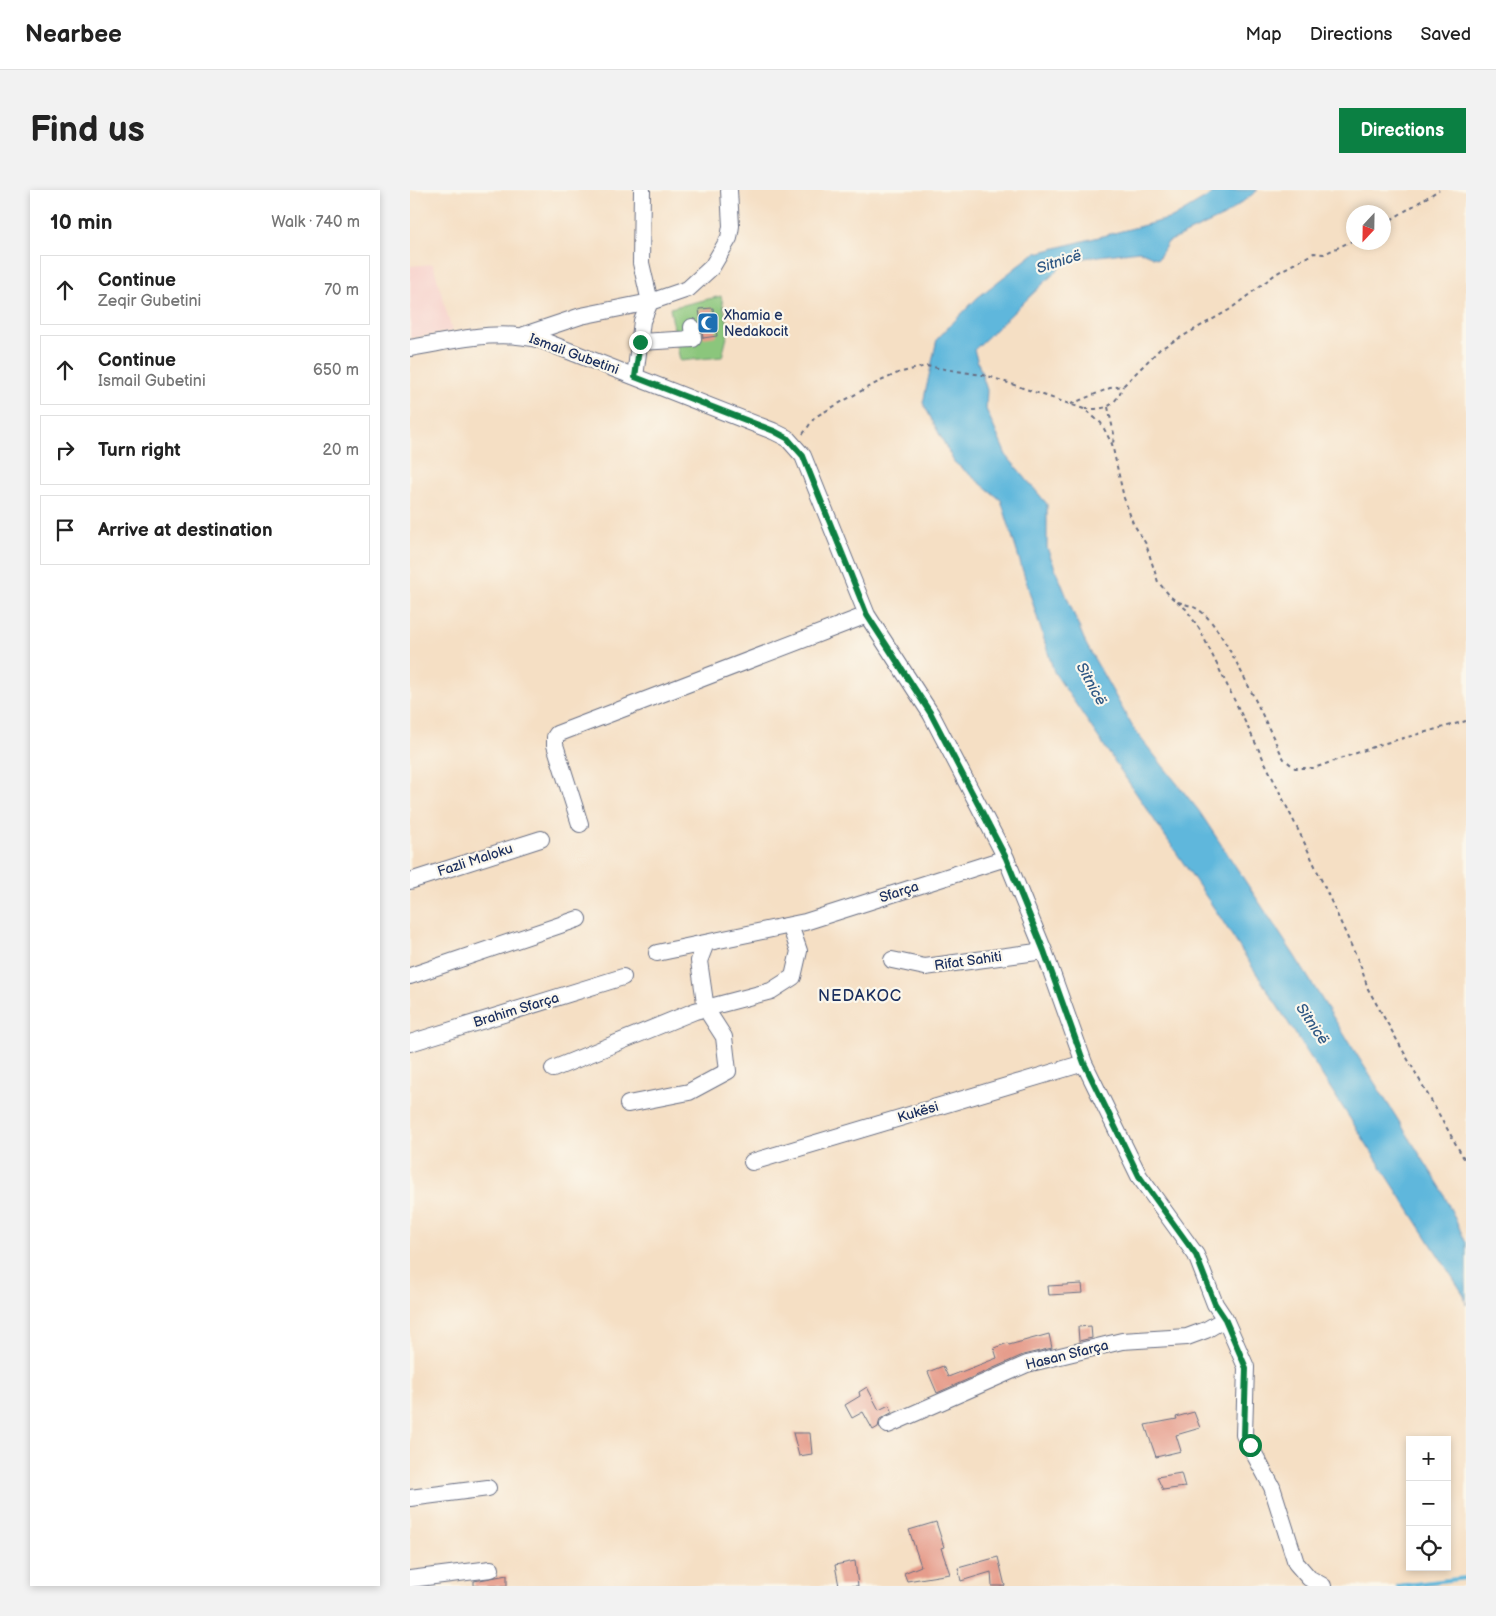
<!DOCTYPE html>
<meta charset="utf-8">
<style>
:root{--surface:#fff;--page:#f2f2f2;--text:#222;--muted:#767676;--line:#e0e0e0;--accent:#0b8043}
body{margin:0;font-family:"Balsamiq Sans",sans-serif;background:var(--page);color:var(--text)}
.controls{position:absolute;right:15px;bottom:15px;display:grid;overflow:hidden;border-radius:0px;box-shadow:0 2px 8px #0003}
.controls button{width:45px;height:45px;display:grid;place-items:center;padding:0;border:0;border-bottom:1px solid var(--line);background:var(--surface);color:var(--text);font:25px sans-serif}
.compass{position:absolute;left:936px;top:15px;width:45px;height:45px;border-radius:50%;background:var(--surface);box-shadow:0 2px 8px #0003;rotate:202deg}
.stop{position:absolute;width:15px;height:15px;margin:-11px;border:4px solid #0b8043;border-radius:50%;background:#fff}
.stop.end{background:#0b8043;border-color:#fff;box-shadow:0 1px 5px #0008}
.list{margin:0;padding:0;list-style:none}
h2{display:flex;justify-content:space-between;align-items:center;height:65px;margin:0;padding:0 20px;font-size:21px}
h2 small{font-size:16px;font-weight:400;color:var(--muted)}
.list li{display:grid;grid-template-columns:32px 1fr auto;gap:15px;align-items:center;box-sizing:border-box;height:70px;margin:0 10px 10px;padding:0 10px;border:1px solid var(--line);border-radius:0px}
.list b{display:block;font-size:19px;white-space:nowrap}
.list p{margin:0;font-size:16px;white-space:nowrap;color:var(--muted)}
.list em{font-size:16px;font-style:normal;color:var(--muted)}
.icon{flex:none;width:28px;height:28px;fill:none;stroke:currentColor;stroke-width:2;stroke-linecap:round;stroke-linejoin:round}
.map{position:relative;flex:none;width:1056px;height:1396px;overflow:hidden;border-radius:0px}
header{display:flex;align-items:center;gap:30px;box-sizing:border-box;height:70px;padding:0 25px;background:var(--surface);border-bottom:1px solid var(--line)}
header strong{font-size:24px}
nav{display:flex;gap:28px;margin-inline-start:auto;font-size:18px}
.intro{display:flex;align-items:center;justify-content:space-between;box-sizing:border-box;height:120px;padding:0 30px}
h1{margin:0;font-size:35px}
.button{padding:12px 22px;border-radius:0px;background:var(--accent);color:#fff;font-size:18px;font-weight:700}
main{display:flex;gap:30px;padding:0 30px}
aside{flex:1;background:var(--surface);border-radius:0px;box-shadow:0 2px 8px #0003}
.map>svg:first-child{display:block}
</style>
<header>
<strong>Nearbee</strong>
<nav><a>Map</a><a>Directions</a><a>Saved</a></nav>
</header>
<div class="intro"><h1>Find us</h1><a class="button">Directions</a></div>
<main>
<aside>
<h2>10 min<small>Walk · 740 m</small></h2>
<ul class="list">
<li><svg class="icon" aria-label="ahead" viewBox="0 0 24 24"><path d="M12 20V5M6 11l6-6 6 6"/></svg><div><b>Continue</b><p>Zeqir Gubetini</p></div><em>70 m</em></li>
<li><svg class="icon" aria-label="ahead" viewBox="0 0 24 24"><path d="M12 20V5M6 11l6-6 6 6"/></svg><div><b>Continue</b><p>Ismail Gubetini</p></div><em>650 m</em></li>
<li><svg class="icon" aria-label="right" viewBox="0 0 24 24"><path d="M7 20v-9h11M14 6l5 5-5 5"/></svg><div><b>Turn right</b></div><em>20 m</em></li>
<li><svg class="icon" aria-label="arrive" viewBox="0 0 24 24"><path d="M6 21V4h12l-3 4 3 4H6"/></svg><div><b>Arrive at destination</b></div></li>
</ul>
</aside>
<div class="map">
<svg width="1056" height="1396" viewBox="0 0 1056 1396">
<rect width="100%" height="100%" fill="#fbf7ec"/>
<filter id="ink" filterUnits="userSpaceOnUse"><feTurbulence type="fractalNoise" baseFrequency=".02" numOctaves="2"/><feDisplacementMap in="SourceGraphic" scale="10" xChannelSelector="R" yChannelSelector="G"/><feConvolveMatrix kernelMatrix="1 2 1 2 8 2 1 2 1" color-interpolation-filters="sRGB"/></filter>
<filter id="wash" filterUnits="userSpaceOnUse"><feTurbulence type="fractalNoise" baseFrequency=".0096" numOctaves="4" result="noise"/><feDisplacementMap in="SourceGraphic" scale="20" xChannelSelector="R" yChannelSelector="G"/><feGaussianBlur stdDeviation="1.12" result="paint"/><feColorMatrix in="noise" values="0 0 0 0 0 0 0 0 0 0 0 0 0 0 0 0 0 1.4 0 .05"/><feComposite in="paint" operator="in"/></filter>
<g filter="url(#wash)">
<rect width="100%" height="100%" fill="#f5dfc4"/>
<!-- built -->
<path fill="#f7d0ca" d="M23 74 42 141 0 148V76Z"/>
<!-- green -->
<path fill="#8bc67b" stroke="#537a6c" d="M311 106 319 139 312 167 270 171 260 118Z"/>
<!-- water -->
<path fill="#5fb7dc" stroke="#3d739d" d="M809 0H848L814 26 758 52 748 69 729 61 658 70 564 160 577 200 576 219 596 265 637 314V358L676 454 725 541 789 621 884 765 1031 998 1056 1053V1115L1054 1105 810 727 644 482 591 310 544 272 513 213 527 149 567 108 623 64 762 28Z"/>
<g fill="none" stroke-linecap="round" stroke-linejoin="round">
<!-- stream -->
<path stroke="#5fb7dc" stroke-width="4" d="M988 1396 1056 1388"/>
</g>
<g id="blocks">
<!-- building -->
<path fill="#e69d8c" d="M303 118 307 146 293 148 289 119Z
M672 1094 673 1103 639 1105 638 1096Z
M681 1136 682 1148 669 1151 668 1137Z
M639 1144 642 1158 613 1165 527 1203 518 1182 533 1176 538 1187 587 1168 584 1158 598 1153 599 1155Z
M457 1197 469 1220 479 1215 483 1222 470 1229 468 1237 463 1240 453 1222 442 1228 435 1215 450 1206 449 1202Z
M784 1222 790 1238 766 1245 771 1261 746 1267 735 1235 767 1229 766 1227Z
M383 1243H400L402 1264 389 1266Z
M771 1283 775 1297 753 1300 747 1287Z
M526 1332 534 1357 531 1358 540 1384 497 1391 494 1383 511 1376 499 1340Z
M588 1367 595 1396H582L581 1382 551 1391 548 1378Z
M445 1371 448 1396H429L425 1375Z
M97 1385V1396H64V1391Z"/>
</g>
</g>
<g filter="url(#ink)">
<use href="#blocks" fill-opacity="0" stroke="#676d82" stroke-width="1"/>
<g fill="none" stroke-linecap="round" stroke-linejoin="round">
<!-- minor casing -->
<g stroke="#676d82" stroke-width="18">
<path id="minor" d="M114 145 171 126 240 112 278 99 302 77 319 48 321 36 319 0
M230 152 283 149 282 137
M0 158C44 151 87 138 131 150L363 241 377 248 393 266 457 425 521 524 596 668 634 761 674 873 729 986 786 1065 805 1114 815 1129 836 1177 834 1245 862 1297 886 1373 899 1388 913 1396
M225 187 232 131 240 112 231 73 232 0
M170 634 145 555V547L147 544 457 425
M0 691 131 649
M247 763 395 732 596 668
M482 770 515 777 634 761
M0 786 168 729
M0 853 213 787
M143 879 285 821 361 801 383 787 389 761 380 735
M218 914 279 902 318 881 314 847 296 819 289 771 296 753
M342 972 674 873
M478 1235 617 1174 712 1151 777 1147 796 1140 815 1129
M0 1308 78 1298
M0 1389 81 1379"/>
</g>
<!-- path -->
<path stroke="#676d82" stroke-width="2" stroke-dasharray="4 4" stroke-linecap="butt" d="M974 34 1029 0
M661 214 700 198 713 196 750 159 819 120 867 83 904 63 914 64 944 50
M698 217 704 244 703 254
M675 219C697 219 704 218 713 196
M393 244 405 227 460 196 488 183 516 176 578 186 674 219 691 233 702 254 714 308 723 333 736 354 748 392 761 407 776 419 790 440 895 654 951 777 958 799 1056 972
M768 412C775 414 783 416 789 420 815 436 857 538 874 569L885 578H904L972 554 1056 531"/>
<!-- minor -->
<use href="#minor" stroke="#fff" stroke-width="16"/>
</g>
</g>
<g fill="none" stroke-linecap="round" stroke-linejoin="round" filter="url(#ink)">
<!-- route -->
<path stroke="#0b8043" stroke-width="6" d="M230 152 225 187 364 241 377 248 393 266 457 425 521 524 596 668 634 761 674 873 729 986 786 1065 805 1114 815 1129 836 1178 834 1245 840 1255"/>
</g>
<!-- icons -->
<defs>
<g id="mosque-square" transform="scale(1.125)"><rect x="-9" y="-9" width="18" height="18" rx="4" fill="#1f6fb2" stroke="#fbf7ec"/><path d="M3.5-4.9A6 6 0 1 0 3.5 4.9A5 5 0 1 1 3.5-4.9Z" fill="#fff"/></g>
</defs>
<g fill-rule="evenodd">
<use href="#mosque-square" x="298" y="133"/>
</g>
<g text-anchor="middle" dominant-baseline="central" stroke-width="4.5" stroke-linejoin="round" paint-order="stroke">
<!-- poi labels -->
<g font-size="14" fill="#1b2f5e" stroke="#fbf7ec" text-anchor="start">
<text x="314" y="125">Xhamia e<tspan x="314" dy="16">Nedakocit</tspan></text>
</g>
<!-- street labels -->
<g font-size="14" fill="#1b2f5e" stroke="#fbf7ec">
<text transform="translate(164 164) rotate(20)">Ismail Gubetini</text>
<text transform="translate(65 670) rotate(-18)">Fazli Maloku</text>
<text transform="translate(489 702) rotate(-18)">Sfarça</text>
<text transform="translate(558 771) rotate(-8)">Rifat Sahiti</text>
<text transform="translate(106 820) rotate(-17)">Brahim Sfarça</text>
<text transform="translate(508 922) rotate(-17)">Kukësi</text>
<text transform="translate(657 1165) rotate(-14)">Hasan Sfarça</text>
</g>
<!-- water labels -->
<g font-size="15" font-style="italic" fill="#2f5884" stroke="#fbf7ec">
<text transform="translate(649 72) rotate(-18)">Sitnicë</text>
<text transform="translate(681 494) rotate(61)">Sitnicë</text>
<text transform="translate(902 834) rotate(56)">Sitnicë</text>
</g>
<!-- quarter labels -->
<g font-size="16" letter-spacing="1" fill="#1b2f5e" stroke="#fbf7ec">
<text x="450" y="806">NEDAKOC</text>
</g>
</g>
</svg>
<div class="controls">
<button>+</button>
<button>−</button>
<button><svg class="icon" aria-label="locate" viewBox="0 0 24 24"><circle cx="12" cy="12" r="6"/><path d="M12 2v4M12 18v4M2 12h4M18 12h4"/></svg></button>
</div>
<svg class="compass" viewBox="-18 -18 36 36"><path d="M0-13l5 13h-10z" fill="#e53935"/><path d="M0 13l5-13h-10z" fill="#767676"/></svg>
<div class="stop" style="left:840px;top:1255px"></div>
<div class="stop end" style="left:230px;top:152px"></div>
</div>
</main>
